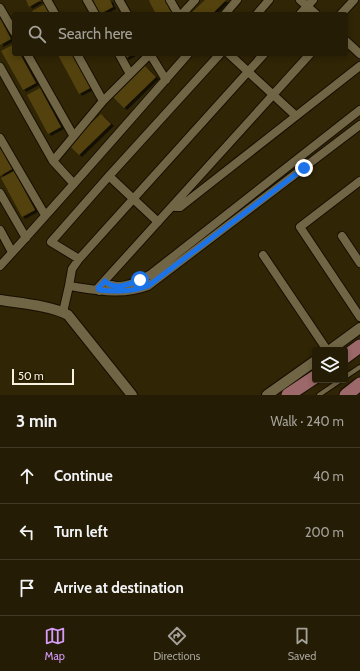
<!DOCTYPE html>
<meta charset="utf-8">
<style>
:root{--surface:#241c04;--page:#302913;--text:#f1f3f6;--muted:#a3a19a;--line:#413a26;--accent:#d79bf9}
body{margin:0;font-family:Cabin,sans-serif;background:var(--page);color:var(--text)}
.controls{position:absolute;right:12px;bottom:12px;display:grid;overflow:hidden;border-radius:4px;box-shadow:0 2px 6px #0003}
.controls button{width:36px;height:36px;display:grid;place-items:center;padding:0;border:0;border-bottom:1px solid var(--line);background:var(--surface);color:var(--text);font:20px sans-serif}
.scale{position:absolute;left:12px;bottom:10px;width:62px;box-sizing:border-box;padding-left:4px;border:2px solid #f8f2e0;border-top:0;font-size:11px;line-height:14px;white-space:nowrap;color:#f8f2e0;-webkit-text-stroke:3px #261c00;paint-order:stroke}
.stop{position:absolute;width:12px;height:12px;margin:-9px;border:3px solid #1a73e8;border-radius:50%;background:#fff}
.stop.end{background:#1a73e8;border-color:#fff;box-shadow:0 1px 4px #0008}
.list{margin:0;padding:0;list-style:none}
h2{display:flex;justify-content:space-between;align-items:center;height:52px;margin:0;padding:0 16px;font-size:17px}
h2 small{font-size:13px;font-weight:400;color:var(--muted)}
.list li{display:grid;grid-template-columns:26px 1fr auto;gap:12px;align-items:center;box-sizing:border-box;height:56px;padding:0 16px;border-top:1px solid var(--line)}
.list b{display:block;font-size:15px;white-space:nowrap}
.list em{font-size:13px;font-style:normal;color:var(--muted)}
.icon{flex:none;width:22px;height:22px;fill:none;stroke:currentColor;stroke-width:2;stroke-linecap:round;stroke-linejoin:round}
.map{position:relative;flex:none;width:360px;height:395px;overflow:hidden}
.search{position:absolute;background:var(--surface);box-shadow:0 2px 6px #0003;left:12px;right:12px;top:12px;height:44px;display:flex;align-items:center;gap:10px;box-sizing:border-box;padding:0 14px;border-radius:4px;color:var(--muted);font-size:15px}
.sheet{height:220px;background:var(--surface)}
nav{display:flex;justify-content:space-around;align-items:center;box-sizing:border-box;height:56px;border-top:1px solid var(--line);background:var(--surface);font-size:11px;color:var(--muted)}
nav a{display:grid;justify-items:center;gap:2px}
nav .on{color:var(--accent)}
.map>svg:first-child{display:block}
</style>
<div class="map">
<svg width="360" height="395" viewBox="0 0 360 395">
<defs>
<filter id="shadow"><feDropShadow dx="3" dy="2" stdDeviation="0" flood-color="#0009"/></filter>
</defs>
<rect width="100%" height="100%" fill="#302505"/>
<!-- building -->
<path fill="#524211" filter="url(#shadow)" d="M26 0H41L29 7Z
M93 0H110L113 7 100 14Z
M150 0H166L173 14H156L149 1Z
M205 0H226L212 14H190Z
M45 4 51 14H34L32 11Z
M0 18 11 39 0 45Z
M14 44V54H20L36 83 23 90 1 51Z
M60 54H74L92 87 79 94 58 55Z
M123 54H133L126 58Z
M145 66 156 77 124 108 113 97Z
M40 88 61 127 48 134 27 95Z
M101 114 111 124 79 155 68 144Z
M0 147 12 169 0 176Z
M14 171 35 210 22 217 1 178Z"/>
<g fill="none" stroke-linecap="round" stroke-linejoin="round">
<!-- service casing -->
<g stroke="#160f00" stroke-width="6">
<path id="service" d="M345 377 360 367
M319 395 341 380"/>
</g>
<!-- minor casing -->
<g stroke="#160f00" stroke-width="10">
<path id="minor" d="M47 0 55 14
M87 0 95 14
M119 0 127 14
M170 0 178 14
M300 0 316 14
M0 8 14 32
M182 14 195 0
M225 14 237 0
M257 14 269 0
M300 14 313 0
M341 14 354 0
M346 41 360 54
M27 54 73 135
M77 54 103 101
M119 54 130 74
M150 54 166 80
M229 54 296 116
M0 67 53 161 74 184
M0 138 45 215
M53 161 103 101 150 54
M109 176 158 222
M360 181 300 227 360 317
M0 193 26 238
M173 205 175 207H180L360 66
M0 230 12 252
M342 236 360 263
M263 255 327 350
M79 259 51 242 109 176 220 54
M0 266C64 196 126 125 188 54
M105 281C118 293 138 281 151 274L360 110
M69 286 72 269 79 259 264 54
M99 291 98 288 310 54
M63 312 69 286C96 290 122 296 148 286L360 125"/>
</g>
<!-- tertiary casing -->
<g stroke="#160f00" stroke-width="12">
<path id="tertiary" d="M0 300C19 303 53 306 68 315L132 395
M330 350 360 328
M267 395 315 361"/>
</g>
<!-- primary casing -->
<g stroke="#160f00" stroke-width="15">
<path id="primary" d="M345 357 360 346
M288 395 315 377
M346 395 360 384"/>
</g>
<!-- service -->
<use href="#service" stroke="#706544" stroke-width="4"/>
<!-- minor -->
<use href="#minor" stroke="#706544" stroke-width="8"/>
<!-- tertiary -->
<use href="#tertiary" stroke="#706544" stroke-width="10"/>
<!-- primary -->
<use href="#primary" stroke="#9c6869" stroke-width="13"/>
</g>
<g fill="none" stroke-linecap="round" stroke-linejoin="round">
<!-- route -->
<path stroke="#1a73e8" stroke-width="5" d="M140 280C129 284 115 291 105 281L98 288 99 290C116 292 132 292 148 286L304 168"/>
</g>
</svg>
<div class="controls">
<button><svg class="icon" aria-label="layers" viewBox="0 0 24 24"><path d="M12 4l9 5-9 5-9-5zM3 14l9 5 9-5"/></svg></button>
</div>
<div class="scale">50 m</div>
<div class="stop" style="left:140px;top:280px"></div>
<div class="stop end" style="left:304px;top:168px"></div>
<div class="search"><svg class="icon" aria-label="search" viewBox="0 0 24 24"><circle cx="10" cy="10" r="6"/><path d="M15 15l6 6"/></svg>Search here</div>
</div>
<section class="sheet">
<h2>3 min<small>Walk · 240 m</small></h2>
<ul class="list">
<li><svg class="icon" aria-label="ahead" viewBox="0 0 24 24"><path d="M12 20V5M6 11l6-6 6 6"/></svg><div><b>Continue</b></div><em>40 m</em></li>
<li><svg class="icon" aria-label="left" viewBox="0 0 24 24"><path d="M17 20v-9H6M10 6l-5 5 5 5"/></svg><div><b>Turn left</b></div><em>200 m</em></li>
<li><svg class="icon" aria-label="arrive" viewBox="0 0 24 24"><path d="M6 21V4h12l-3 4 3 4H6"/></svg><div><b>Arrive at destination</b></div></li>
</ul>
</section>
<nav>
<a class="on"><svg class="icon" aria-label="map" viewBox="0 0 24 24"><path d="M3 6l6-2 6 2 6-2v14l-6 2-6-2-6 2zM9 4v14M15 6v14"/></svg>Map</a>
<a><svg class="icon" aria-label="directions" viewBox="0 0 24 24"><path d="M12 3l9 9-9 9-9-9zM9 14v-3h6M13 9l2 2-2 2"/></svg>Directions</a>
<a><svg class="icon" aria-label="saved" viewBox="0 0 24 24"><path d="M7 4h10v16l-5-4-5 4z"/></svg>Saved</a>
</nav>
